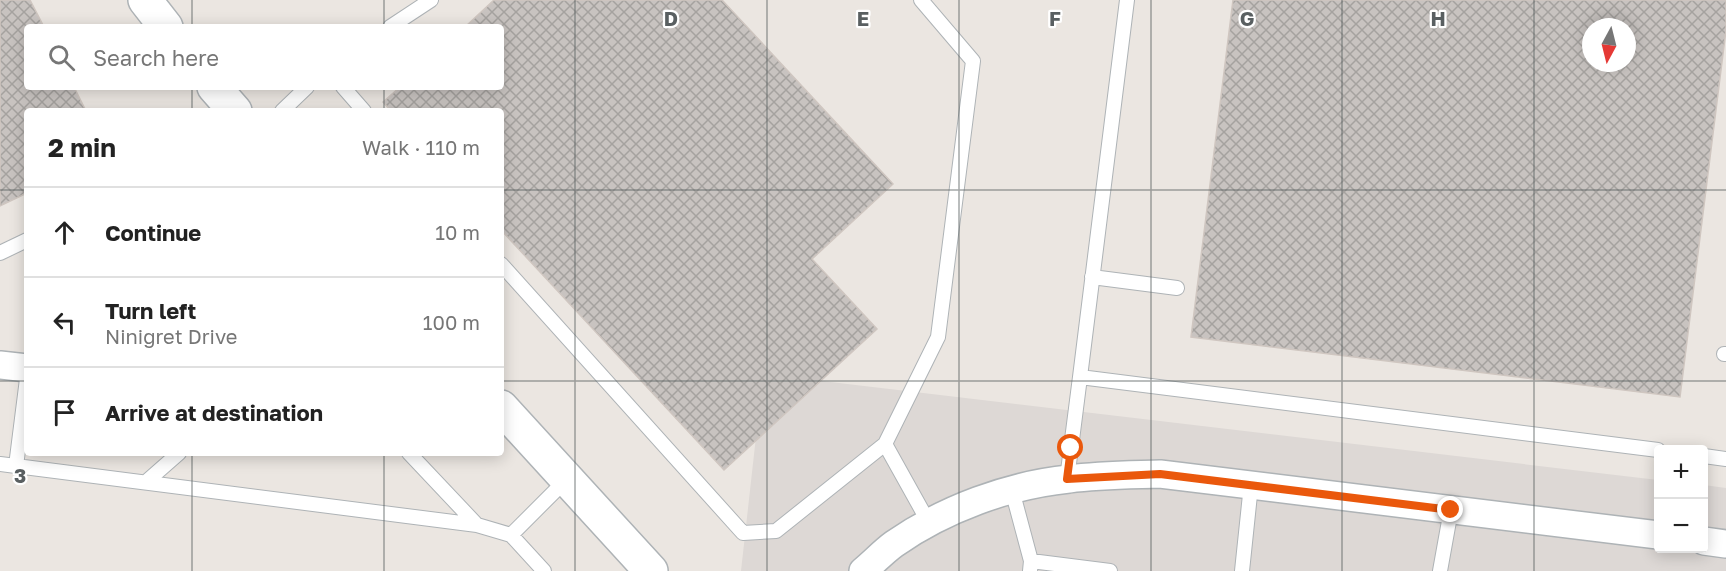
<!DOCTYPE html>
<meta charset="utf-8">
<style>
:root{--surface:#fff;--page:#f6f6f6;--text:#222;--muted:#767676;--line:#e0e0e0}
body{margin:0;font-family:"Golos Text",sans-serif;background:var(--page);color:var(--text)}
.controls{position:absolute;right:18px;bottom:18px;display:grid;overflow:hidden;border-radius:6px;box-shadow:0 3px 15px #0003}
.controls button{width:54px;height:54px;display:grid;place-items:center;padding:0;border:0;border-bottom:2px solid var(--line);background:var(--surface);color:var(--text);font:30px sans-serif}
.compass{position:absolute;left:1582px;top:18px;width:54px;height:54px;border-radius:50%;background:var(--surface);box-shadow:0 3px 15px #0003;rotate:187deg}
.stop{position:absolute;width:18px;height:18px;margin:-14px;border:4px solid #ea580c;border-radius:50%;background:#fff}
.stop.end{background:#ea580c;border-color:#fff;box-shadow:0 2px 6px #0008}
.list{margin:0;padding:0;list-style:none}
h2{display:flex;justify-content:space-between;align-items:center;height:78px;margin:0;padding:0 24px;font-size:26px}
h2 small{font-size:20px;font-weight:400;color:var(--muted)}
.list li{display:grid;grid-template-columns:39px 1fr auto;gap:18px;align-items:center;box-sizing:border-box;height:90px;padding:0 24px;border-top:2px solid var(--line)}
.list b{display:block;font-size:22px;white-space:nowrap}
.list p{margin:0;font-size:20px;white-space:nowrap;color:var(--muted)}
.list em{font-size:20px;font-style:normal;color:var(--muted)}
.icon{flex:none;width:33px;height:33px;fill:none;stroke:currentColor;stroke-width:2;stroke-linecap:round;stroke-linejoin:round}
.map{position:relative;flex:none;width:1726px;height:571px;overflow:hidden}
.search{position:absolute;background:var(--surface);box-shadow:0 3px 15px #0003;left:24px;top:24px;width:480px;height:66px;display:flex;align-items:center;gap:15px;box-sizing:border-box;padding:0 21px;border-radius:6px;color:var(--muted);font-size:22px}
.panel{position:absolute;background:var(--surface);box-shadow:0 3px 15px #0003;left:24px;top:108px;width:480px;height:348px;border-radius:6px}
.map>svg:first-child{display:block}
</style>
<div class="map">
<svg width="1726" height="571" viewBox="0 0 1726 571">
<defs>
<pattern id="building-cross-hatch" width="8" height="8" patternUnits="userSpaceOnUse" patternTransform="scale(1.5)"><rect width="8" height="8" fill="#c8c3c0"/><path d="M0 0l8 8M0 8l8-8" fill="none" stroke="#a5a29f"/></pattern>
</defs>
<rect width="100%" height="100%" fill="#ebe6e1"/>
<!-- industrial -->
<path fill="#ddd8d5" d="M763 374 1658 480V548H1704V485L1726 488V571H741Z"/>
<!-- building -->
<path fill="url(#building-cross-hatch)" stroke="#cfc6c0" stroke-width="1.5" fill-rule="evenodd" d="M0 0H30L44 27H27V87H74L86 111H27V193L0 206Z
M494 0H722L893 184 812 259 877 329 724 470 501 230V111H391L383 102 400 87H501V27H465Z
M1233 0H1726V30L1680 397 1191 337ZM1591 27H1627V63H1591Z"/>
<g fill="none" stroke-linecap="round" stroke-linejoin="round">
<!-- service casing -->
<g stroke="#aeb3b6" stroke-width="16">
<path id="service" d="M390 27 431 0
M343 87 364 111
M282 111 307 87
M0 253 27 240
M501 264 743 533 776 531 885 444 929 523
M1092 277 1177 288
M1724 354H1726
M1080 377 1127 0
M885 444 938 337 973 61 921 0
M1704 456 1726 459
M0 464 16 466 27 379
M16 466 477 525 409 453
M1067 479 1080 377 1658 450
M146 482 179 453
M1012 490 1031 561 1030 571
M477 525 511 535
M1031 561 1110 571
M544 571 511 535 567 479
M1242 571 1251 485
M1440 571 1451 510"/>
</g>
<!-- minor casing -->
<g stroke="#aeb3b6" stroke-width="30">
<path id="minor" d="M0 365 27 368
M1704 541 1726 544
M863 571C874 562 883 552 894 544 944 509 1009 485 1069 479 1099 475 1130 475 1160 474L1658 535"/>
</g>
<!-- tertiary casing -->
<g stroke="#aeb3b6" stroke-width="36">
<path id="tertiary" d="M145 0 166 27
M214 87 235 111
M501 407 651 571"/>
</g>
<!-- service -->
<use href="#service" stroke="#fff" stroke-width="14"/>
<!-- minor -->
<use href="#minor" stroke="#fff" stroke-width="27"/>
<!-- tertiary -->
<use href="#tertiary" stroke="#fff" stroke-width="33"/>
</g>
<g fill="none" stroke-linecap="round" stroke-linejoin="round">
<!-- route -->
<path stroke="#ea580c" stroke-width="8" d="M1071 448 1067 479 1160 474 1451 510"/>
</g>
<!-- grid -->
<path fill="none" stroke="#595f61" stroke-width="1.5" stroke-opacity="0.55" d="M192 0V27M384 0V27M575 0V571M767 0V571M959 0V571M1151 0V571M1342 0V571M1534 0V571M192 87V111M384 87V111M0 190H27M501 190H1726M0 381H27M501 381H1726M192 453V571M384 453V571"/>
<g font-size="20" text-anchor="middle" font-weight="bold" fill="#595f61" stroke="#fff" stroke-width="4.5" stroke-linejoin="round" paint-order="stroke">
<text x="671" y="26">D</text>
<text x="863" y="26">E</text>
<text x="1055" y="26">F</text>
<text x="1247" y="26">G</text>
<text x="1438" y="26">H</text>
<text x="20" y="483">3</text>
</g>
</svg>
<div class="controls">
<button>+</button>
<button>−</button>
</div>
<svg class="compass" viewBox="-18 -18 36 36"><path d="M0-13l5 13h-10z" fill="#e53935"/><path d="M0 13l5-13h-10z" fill="#767676"/></svg>
<div class="stop" style="left:1071px;top:448px"></div>
<div class="stop end" style="left:1451px;top:510px"></div>
<div class="search"><svg class="icon" aria-label="search" viewBox="0 0 24 24"><circle cx="10" cy="10" r="6"/><path d="M15 15l6 6"/></svg>Search here</div>
<section class="panel">
<h2>2 min<small>Walk · 110 m</small></h2>
<ul class="list">
<li><svg class="icon" aria-label="ahead" viewBox="0 0 24 24"><path d="M12 20V5M6 11l6-6 6 6"/></svg><div><b>Continue</b></div><em>10 m</em></li>
<li><svg class="icon" aria-label="left" viewBox="0 0 24 24"><path d="M17 20v-9H6M10 6l-5 5 5 5"/></svg><div><b>Turn left</b><p>Ninigret Drive</p></div><em>100 m</em></li>
<li><svg class="icon" aria-label="arrive" viewBox="0 0 24 24"><path d="M6 21V4h12l-3 4 3 4H6"/></svg><div><b>Arrive at destination</b></div></li>
</ul>
</section>
</div>
